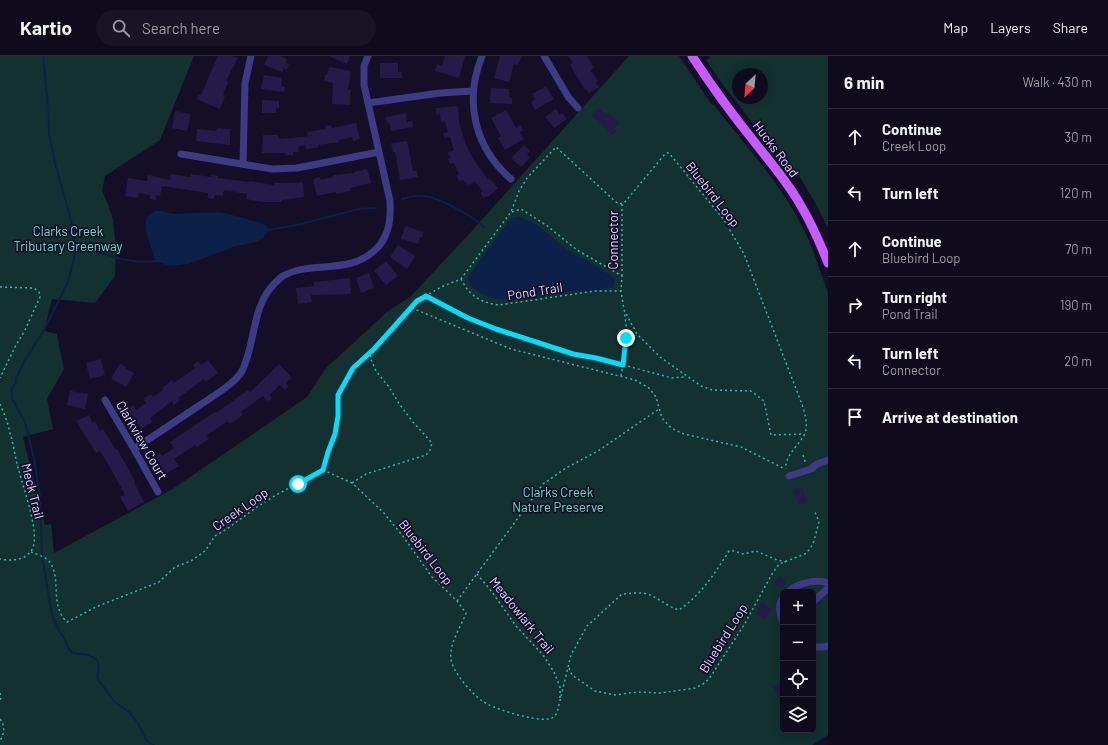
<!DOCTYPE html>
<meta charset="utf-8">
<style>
:root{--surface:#0f0b1c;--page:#181425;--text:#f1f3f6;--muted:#9b9ba3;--line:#2f2b3b}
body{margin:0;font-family:Barlow,sans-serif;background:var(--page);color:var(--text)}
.controls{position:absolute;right:12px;bottom:12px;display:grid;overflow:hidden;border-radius:6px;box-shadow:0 2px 10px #0003}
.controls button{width:36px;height:36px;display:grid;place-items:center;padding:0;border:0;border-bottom:1px solid var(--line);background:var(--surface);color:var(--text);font:20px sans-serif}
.compass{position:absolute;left:732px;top:12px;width:36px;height:36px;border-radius:50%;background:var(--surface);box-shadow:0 2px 10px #0003;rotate:206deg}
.stop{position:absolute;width:12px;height:12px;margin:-9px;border:3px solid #01dfff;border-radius:50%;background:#fff}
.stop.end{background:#01dfff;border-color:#fff;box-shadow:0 1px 4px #0008}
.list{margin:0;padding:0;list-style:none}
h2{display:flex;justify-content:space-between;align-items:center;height:52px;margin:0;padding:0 16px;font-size:17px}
h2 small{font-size:13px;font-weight:400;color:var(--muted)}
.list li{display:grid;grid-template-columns:26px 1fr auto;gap:12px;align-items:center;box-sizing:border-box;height:56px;padding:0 16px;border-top:1px solid var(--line)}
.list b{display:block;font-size:15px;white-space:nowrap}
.list p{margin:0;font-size:13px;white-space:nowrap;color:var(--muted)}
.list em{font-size:13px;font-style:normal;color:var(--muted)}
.icon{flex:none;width:22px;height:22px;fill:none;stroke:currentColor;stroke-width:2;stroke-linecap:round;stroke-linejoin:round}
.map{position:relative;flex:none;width:828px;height:689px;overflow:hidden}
header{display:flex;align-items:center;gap:24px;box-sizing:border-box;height:56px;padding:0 20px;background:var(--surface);border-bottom:1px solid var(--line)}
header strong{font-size:19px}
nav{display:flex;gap:22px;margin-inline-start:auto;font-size:14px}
.search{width:280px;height:36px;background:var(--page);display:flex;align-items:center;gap:10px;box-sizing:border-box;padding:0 14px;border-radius:22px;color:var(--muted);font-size:15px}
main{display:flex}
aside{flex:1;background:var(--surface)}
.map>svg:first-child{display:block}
</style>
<header>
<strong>Kartio</strong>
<div class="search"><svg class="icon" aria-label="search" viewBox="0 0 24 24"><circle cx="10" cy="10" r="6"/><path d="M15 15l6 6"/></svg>Search here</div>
<nav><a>Map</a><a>Layers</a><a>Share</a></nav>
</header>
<main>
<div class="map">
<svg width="828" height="689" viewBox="0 0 828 689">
<rect width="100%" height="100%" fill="#140f26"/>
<!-- green -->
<path fill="#123130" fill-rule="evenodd" d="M0 0H194L160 84 105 120 102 135 108 148 113 164 116 194 115 220 95 247 52 243 44 275 57 278V280L64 313 47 343 53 373 23 381 45 469 51 468 54 497 171 434 307 341 326 312 387 256 411 240 469 178 629 0H679L712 49 713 48C745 89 781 128 804 174 814 194 820 216 828 237V679L812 689H0ZM783 536H813V674H783Z
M709 0H828V172L817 150 801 123 757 67 754 69 721 26 706 4 710 2ZM738 18H762V42H738Z"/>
<!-- water -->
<path fill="#0c2149" d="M155 155H161L174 158 220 156 262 167 270 173 262 183 252 187 236 190 188 208 170 210 156 205C153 197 143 172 146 164 147 159 151 158 155 155Z
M519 161C544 168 550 183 570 195 585 205 601 211 615 223L613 231C603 236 574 235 561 236 533 236 504 254 478 235 472 231 468 228 468 221L508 166 513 162Z"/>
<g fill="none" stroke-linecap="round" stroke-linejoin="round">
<!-- stream -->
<path stroke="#0c2149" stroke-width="2" d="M43 0 48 50 49 77 55 107 74 175V202L68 226 44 274 24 306 16 323V326L12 333V342L25 366 35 407 40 442 42 500 52 559 60 577 64 582 69 593 73 597 89 599 97 604 99 611 97 622 114 645 130 657 137 666 147 685 154 689
M402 143C411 140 420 138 429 141 445 145 472 160 484 171
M268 174 297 169 359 153 376 152
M74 187C101 197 128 209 158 205"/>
</g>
<!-- building -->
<path fill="#251b48" d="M218 0H232L238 2 226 25 228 26 223 39 225 40 220 53 196 43 199 38 201 39Z
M268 0H280L287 3 286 7 289 8 287 14 283 12V16L264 9Z
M329 0H350L347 8Z
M445 0H465L459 22 435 15 437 8 442 10Z
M500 0H522L518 9 514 8 509 26 494 22Z
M568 0H587L594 12 590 14 598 25 596 27 599 31 589 37 586 33 585 34 570 9 573 7Z
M380 7H398V16H402V22H380Z
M329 11 351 15 348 34H351L350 49 332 48 333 27 324 25 325 19H327Z
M264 19 282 22 281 30 285 31 284 36 261 33Z
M546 30 554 43 535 54 531 46 535 43 532 38Z
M491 32 510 33 509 41 512 42V48L490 47Z
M262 44 279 45V52H276V57H262Z
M458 50 459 66 466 89 474 104 488 124 489 122 498 132 488 141 486 140 484 142 480 137 483 135 474 125 468 130 463 123 460 126 456 120 459 118 454 107 450 108 448 103 451 102 448 97 454 94 450 81 445 82 443 77 448 76 445 66H441L440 58 436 59V52Z
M599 52 606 59 609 57 619 67 614 72 617 75 612 79 592 59Z
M556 53 560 59 562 57 567 63 554 72 545 61Z
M506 54 516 72 520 69 523 74 520 76 524 83 505 94 498 82 501 80 491 62Z
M175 55 191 58 187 75 172 72Z
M406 57 407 66 412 65 413 71 391 75 389 67 387 68 386 61Z
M356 67 360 83 353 85 352 81 339 84V86L318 89 319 91 306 93 305 89 298 91 299 96H293V99H285V97H262L263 79H278V83L303 81 308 80 307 76 326 73 325 70 331 69 332 72Z
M217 72 230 73V89L196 85 197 73 216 75Z
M407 85 413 115H417L418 121 400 124 395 96H393L391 87Z
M524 89 530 95 527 98 530 102 521 111 511 102Z
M367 113 371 127 350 132 351 135 336 138V136L317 140 313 123 320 121 321 124 333 121V119L354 117V116Z
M171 118 191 121V118L211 121V119L218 120V122L249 126V125L274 129V127H289L303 126 304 141 282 144V146H261L246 143 247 138 224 134 223 140 215 139 214 143 208 142V137L162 130 160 140 156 139V144L150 143V139L139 137 138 142 125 140 128 122 147 125 148 119 170 124Z
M405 170 424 176 422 181H420L418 188 401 183Z
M398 189 415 200 407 213 390 201Z
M386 205 398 220 386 229 374 215Z
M369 217 374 232 361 237 356 222Z
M350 222 351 238 311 239 312 246 298 248 296 232 314 230V226Z
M101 303 105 319 90 323 86 307Z
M208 304 218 317 206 326 204 323 178 342 180 344 174 349 172 345 150 362 152 366 141 373 128 353 133 349 136 354 146 347 143 343 151 338 153 341 163 334 162 332 172 324 174 327 195 312 193 309 198 305 201 309Z
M120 307 126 311 125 313 134 317 126 331 111 323Z
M279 308 292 322 286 327 289 330 285 334 280 329 269 339 272 342 268 346 263 340 241 356 243 359 230 368 228 365 207 379 209 383 197 391 195 389 174 403 179 410 166 418 155 401 160 397 162 400 174 392 170 386 215 356 216 357 248 334 250 336Z
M70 335 88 338 85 353 67 349Z
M89 359 92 366 95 365 100 375 103 373 116 394 117 393 135 425 134 426 144 446 128 455 120 441 125 439 111 413 100 395 96 397 76 365Z
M802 431 807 446 799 449 793 434Z
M779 521 787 526 781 533 774 528Z
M762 547 772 553 765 564 756 558Z
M783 626V648L773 631Z"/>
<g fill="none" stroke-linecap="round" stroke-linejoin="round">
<!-- path -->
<path stroke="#2fb9b4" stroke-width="1.5" stroke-dasharray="2 3" stroke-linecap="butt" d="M512 156 521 153 546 169 577 194 622 220 621 235 624 254 637 278 660 301 701 330 712 334 751 335 764 345 771 379 804 378
M622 220V148
M461 223C463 226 465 231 468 234 475 243 488 248 499 249L595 235H621
M0 231 34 232 39 236 40 241 25 274 15 291 0 322
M426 240 468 262 496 273 573 298 597 302 672 322 684 321 686 319
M412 252 511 293 635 324 649 332 656 341 662 362 669 370 675 374 684 378 741 391 785 413
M621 320C625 298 629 277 624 256
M0 348C4 357 8 367 10 377 14 389 15 403 19 415 23 432 42 481 31 495 24 505 10 505 0 503
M803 399 806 408
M323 414 328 396 335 378 338 360V339L353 312 374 293 417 245 441 231 461 223 511 156 519 135 527 122 556 91 616 146 619 148 624 147 665 98 667 97H669L724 164 744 198 803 351C805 359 807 366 806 374 803 387 784 398 786 413
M323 414 352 427 383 456 402 479 432 521 457 545 466 557C461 571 449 587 451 603 452 615 471 637 481 644 492 653 534 665 547 663 552 663 554 661 557 657L571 599 587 570 622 538C630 538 642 535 650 539 660 543 668 551 679 554 701 539 715 517 729 495H734L743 498 756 495 777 504 786 506
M352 427 366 418 426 399 430 394 432 387 413 366 400 349 389 331 376 315 370 301 374 295
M31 496C36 498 43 500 48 504 61 518 52 542 61 558 62 561 65 564 67 566L96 551 159 526 175 511 191 505 205 495 215 480 227 473 257 451 276 439 323 414
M477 518 492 536 516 570 543 599 554 616 560 631V642
M457 545 543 428 566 412 598 395 659 353
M569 612 572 619 595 635 615 639 637 636 661 637 695 632 705 627 711 620 744 569 772 518 779 508 805 498 810 493 814 485 819 466 815 456
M0 637 1 641 0 645
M0 663C6 671 4 677 0 685"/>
<!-- minor -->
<path stroke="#3f3a86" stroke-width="7" d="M482 0C464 45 474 91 511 123
M544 0 569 42 578 52
M368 47 440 37 473 35
M181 98 272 113 297 112 379 96
M243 108 245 27 251 0
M105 344 134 393 158 436
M134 393C155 379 176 365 197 351 210 342 235 328 242 315 256 287 251 252 274 228 277 226 279 222 283 220 312 204 347 219 374 195 389 182 391 164 390 145L364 29V10L368 0
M789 420 811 413 817 408 828 404
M788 536C796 527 817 523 828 527
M783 542C777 549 780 558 783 566
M813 546 828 532
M813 591H823L828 590"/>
<!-- major -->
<path stroke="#c65cff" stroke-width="9" d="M692 0C711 29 731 57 753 84 769 105 788 126 801 150 812 168 820 187 828 207"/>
</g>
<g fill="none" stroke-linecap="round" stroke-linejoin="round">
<!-- route -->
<path stroke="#01dfff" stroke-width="5" d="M298 428 323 414 328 396 335 378 338 360V339L353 312 374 293 417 245 426 240 468 262 496 273 573 298 596 302 623 309 626 282"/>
</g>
<g text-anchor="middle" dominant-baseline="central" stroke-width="3.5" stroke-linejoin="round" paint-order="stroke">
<!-- street labels -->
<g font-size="13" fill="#dbd5ff" stroke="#140f26">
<text transform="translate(776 93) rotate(53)">Hucks Road</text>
<text transform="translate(713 138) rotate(52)">Bluebird Loop</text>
<text transform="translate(613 184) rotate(-90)">Connector</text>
<text transform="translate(535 235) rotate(-9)">Pond Trail</text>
<text transform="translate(142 384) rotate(60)">Clarkview Court</text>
<text transform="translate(33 435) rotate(76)">Meck Trail</text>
<text transform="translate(240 453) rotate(-35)">Creek Loop</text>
<text transform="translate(426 496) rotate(52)">Bluebird Loop</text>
<text transform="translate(522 559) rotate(51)">Meadowlark Trail</text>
<text transform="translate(723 582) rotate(-58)">Bluebird Loop</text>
</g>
<!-- park labels -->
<g font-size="13" fill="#5fe0c4" stroke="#140f26">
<text x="68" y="175">Clarks Creek<tspan x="68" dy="15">Tributary Greenway</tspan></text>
<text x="558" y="436">Clarks Creek<tspan x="558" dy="15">Nature Preserve</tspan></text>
</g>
</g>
</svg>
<div class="controls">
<button>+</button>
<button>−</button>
<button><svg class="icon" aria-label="locate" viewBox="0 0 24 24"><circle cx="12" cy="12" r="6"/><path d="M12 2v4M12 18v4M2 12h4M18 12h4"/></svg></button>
<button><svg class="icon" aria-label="layers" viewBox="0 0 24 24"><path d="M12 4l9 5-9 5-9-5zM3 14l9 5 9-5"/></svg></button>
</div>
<svg class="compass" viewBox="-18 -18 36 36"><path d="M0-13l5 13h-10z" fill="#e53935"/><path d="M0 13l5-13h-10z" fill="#9b9ba3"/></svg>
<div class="stop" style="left:298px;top:428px"></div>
<div class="stop end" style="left:626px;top:282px"></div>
</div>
<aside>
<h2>6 min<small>Walk · 430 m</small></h2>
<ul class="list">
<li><svg class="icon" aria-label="ahead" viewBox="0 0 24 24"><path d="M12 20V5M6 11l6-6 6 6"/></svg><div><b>Continue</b><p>Creek Loop</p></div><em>30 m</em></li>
<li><svg class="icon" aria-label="left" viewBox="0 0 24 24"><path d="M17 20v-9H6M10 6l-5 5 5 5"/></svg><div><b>Turn left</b></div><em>120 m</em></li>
<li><svg class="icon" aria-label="ahead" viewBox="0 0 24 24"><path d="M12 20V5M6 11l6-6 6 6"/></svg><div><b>Continue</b><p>Bluebird Loop</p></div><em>70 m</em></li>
<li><svg class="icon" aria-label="right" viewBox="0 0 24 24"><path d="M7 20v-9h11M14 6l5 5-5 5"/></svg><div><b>Turn right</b><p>Pond Trail</p></div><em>190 m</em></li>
<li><svg class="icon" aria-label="left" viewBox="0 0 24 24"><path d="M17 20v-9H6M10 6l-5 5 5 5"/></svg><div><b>Turn left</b><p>Connector</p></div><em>20 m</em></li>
<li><svg class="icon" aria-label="arrive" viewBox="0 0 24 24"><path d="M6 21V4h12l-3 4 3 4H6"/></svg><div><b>Arrive at destination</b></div></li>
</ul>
</aside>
</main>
